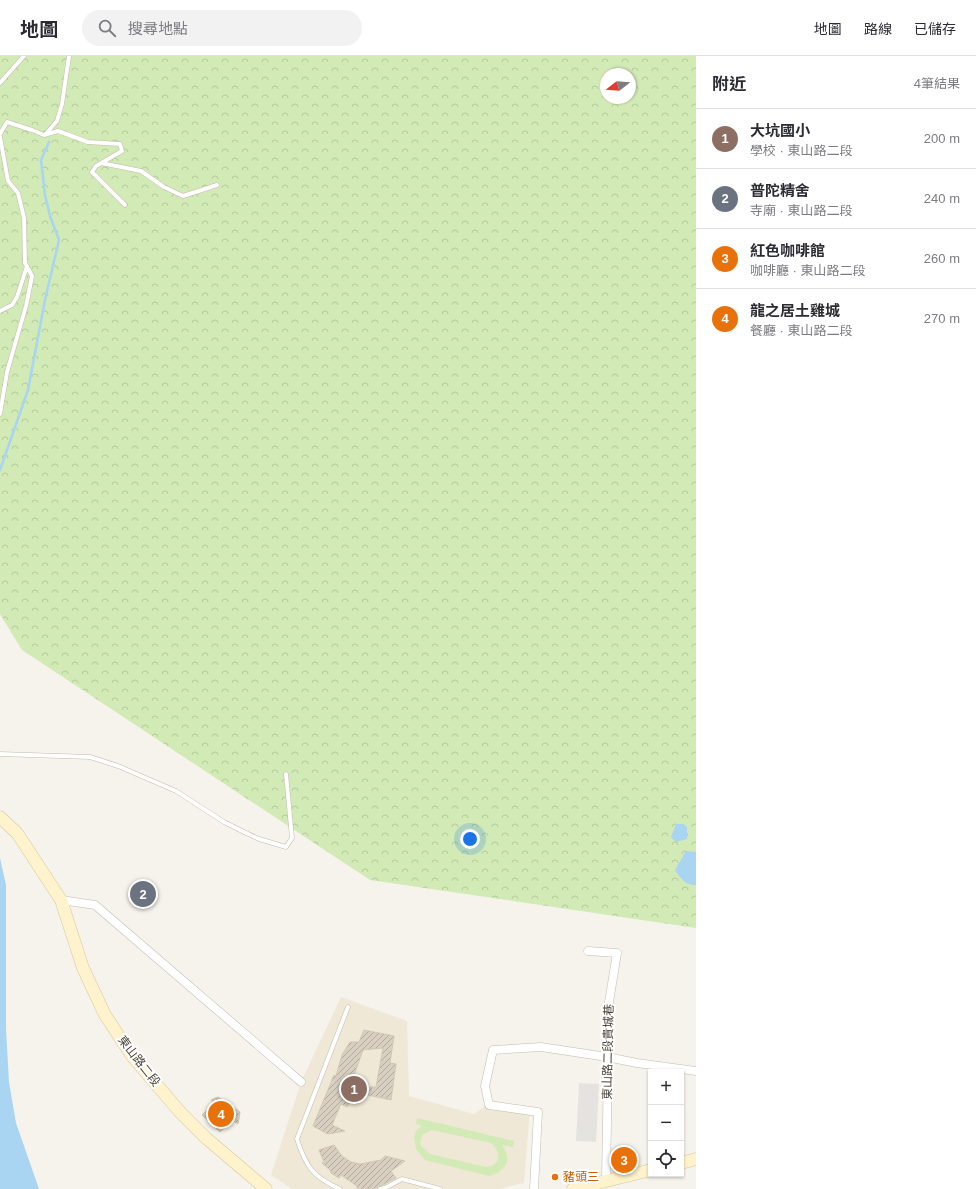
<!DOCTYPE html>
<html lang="zh-TW">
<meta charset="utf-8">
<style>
:root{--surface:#fff;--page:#f2f2f3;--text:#2b2b33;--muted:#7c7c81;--line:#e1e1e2;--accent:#fc3f1d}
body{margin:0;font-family:Arial,"Noto Sans TC",sans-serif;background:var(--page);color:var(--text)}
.controls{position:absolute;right:12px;bottom:12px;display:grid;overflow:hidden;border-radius:0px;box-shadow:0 1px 3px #0004}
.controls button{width:36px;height:36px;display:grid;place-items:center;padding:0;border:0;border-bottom:1px solid var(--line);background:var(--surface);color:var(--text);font:20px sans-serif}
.compass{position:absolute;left:600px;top:12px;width:36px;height:36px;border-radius:50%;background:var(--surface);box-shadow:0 1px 3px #0004;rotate:253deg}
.you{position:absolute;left:470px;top:783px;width:14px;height:14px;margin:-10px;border:3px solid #fff;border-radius:50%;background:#1a73e8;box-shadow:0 0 0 6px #1a73e833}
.badge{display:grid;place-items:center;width:26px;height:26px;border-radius:50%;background:var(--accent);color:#fff;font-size:13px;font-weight:700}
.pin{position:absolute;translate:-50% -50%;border:2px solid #fff;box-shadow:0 1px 4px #0006}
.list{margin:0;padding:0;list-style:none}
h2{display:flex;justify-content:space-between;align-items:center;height:52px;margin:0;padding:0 16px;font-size:17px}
h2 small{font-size:13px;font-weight:400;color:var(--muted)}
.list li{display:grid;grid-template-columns:26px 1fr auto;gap:12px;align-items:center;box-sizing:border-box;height:60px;padding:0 16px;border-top:1px solid var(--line)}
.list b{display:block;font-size:15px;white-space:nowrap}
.list p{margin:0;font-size:13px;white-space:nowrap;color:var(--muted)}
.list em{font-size:13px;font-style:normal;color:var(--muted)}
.icon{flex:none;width:22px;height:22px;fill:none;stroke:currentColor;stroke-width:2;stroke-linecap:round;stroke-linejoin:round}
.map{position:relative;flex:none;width:696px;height:1133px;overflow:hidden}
header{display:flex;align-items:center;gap:24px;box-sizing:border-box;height:56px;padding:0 20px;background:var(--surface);border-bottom:1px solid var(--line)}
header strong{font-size:19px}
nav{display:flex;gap:22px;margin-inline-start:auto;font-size:14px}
.search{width:280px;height:36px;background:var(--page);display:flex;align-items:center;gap:10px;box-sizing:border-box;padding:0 14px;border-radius:22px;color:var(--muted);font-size:15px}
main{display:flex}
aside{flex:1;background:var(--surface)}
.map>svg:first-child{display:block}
</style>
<header>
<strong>地圖</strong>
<div class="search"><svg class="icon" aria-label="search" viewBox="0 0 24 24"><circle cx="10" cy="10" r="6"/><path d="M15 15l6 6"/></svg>搜尋地點</div>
<nav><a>地圖</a><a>路線</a><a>已儲存</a></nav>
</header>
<main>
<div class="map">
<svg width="696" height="1133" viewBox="0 0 696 1133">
<defs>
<pattern id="forest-crowns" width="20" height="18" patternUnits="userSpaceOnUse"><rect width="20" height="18" fill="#d2eab5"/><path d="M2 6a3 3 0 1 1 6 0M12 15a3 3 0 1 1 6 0" fill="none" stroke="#b6ca9c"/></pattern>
<pattern id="building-hatch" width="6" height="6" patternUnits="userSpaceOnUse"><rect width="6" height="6" fill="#d8cfc1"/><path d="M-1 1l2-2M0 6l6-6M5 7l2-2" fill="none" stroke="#b1aa9e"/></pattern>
</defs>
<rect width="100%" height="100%" fill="#f6f3ec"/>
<!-- education -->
<path fill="#efe8d6" d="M341 941 407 965 409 1040 474 1058 488 1048 530 1053 524 1127 499 1133H292L271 1119 301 1026Z"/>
<!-- forest -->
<path fill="url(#forest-crowns)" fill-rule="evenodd" d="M0 0H696V872L370 824 22 594 0 558ZM606 18H630V42H606Z"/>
<!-- garden -->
<path fill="#d2eab5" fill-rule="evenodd" d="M417 1062 514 1085 513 1091 502 1089C513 1104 506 1115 489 1120L425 1104 416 1093 414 1081 416 1075 422 1070 416 1068ZM432 1074 491 1087C502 1096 501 1110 486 1111L430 1098 421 1090 420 1086 423 1078Z"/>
<!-- parking -->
<path fill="#e5e3e0" d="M579 1027 599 1028 596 1086 576 1085Z"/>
<!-- water -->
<path fill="#a9d4f2" d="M676 768H683L687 771V783L676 786 671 781Z
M686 795 696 796V829C686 830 680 822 675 814Z
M0 802 6 829V973L9 1026 16 1067 39 1133H0Z"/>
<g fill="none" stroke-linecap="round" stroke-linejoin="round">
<!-- stream -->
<path stroke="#a9d4f2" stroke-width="2.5" d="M0 414 28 334 45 244 59 184 50 160 45 139 41 104 49 86"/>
</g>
<!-- building -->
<path fill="url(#building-hatch)" stroke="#d3c7b4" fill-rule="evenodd" d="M364 974 394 980 390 1007 396 1008 391 1044 354 1036 347 1051 341 1048 332 1069 345 1075 328 1078 313 1070 334 1019 336 1020 342 999 350 986H359ZM383 992 376 1031H368L352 1025 363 994Z
M218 1041 240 1056 238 1068 232 1064 220 1076 202 1059 214 1047 211 1044Z
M334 1089 342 1100 351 1106 360 1108 381 1104 385 1100 405 1105 391 1115 396 1122 377 1132 357 1133V1130L341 1119 339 1122 331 1117V1115L322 1107 324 1106 319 1094Z"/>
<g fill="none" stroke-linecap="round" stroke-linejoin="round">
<!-- service casing -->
<g stroke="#c2bbae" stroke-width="5">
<path id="service" d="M0 27 24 0
M0 78 7 66 32 74 44 79 58 75 88 86 120 88 122 95 96 110 92 116 125 149
M45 79 57 65 62 48 69 0
M0 81 8 125 18 137 24 162 25 207 32 220 26 250 7 316 0 358
M101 107 141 115 164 131 183 140 217 129
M0 255 12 249 17 241 27 210
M0 698 90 701 118 710 176 735 224 766 244 776 259 783 286 791 292 782 286 718
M340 1133C313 1121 306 1111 297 1083L348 951
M380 1133 385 1132 402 1123 440 1133"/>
</g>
<!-- minor casing -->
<g stroke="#c2bbae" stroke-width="9">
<path id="minor" d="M61 844 95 849 301 1026
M588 895 617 897 609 946 606 1124
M534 1133 538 1056 489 1049 485 1030 493 994 541 991 607 1001 637 1007 696 1015"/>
</g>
<!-- secondary casing -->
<g stroke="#d6c79b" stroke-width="13">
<path id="secondary" d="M0 761 17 777 61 844 83 912 105 959 132 1000 180 1056 206 1082 266 1133
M681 1107 696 1103
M573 1133 651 1114"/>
</g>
<!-- service -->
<use href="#service" stroke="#fff" stroke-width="4"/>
<!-- minor -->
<use href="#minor" stroke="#fff" stroke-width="8"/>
<!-- secondary -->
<use href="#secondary" stroke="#fff3cd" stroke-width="12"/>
</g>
<!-- markers -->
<circle fill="#e8710a" stroke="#fff" stroke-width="1.5" cx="555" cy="1121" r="4"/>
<g text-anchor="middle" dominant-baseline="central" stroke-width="4" stroke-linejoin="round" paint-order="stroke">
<!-- street labels -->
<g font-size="12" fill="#4b4439" stroke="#fff">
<text transform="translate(608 996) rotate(-89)">東山路二段貴城巷</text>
<text transform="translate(139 1005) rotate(52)">東山路二段</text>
</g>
<!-- food labels -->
<g font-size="12" fill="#c56008" stroke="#fff" text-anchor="start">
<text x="563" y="1121">豬頭三</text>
</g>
</g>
</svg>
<div class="controls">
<button>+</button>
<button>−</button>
<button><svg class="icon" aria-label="locate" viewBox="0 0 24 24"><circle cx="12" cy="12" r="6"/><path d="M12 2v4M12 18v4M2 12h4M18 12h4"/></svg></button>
</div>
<svg class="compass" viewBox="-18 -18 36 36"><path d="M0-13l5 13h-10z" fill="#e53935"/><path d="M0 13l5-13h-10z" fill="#7c7c81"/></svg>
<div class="you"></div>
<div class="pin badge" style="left:354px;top:1033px;background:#8d6e63">1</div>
<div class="pin badge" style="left:143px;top:838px;background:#6b7280">2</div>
<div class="pin badge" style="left:624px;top:1104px;background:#e8710a">3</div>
<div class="pin badge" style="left:221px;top:1058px;background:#e8710a">4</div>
</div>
<aside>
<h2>附近<small>4筆結果</small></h2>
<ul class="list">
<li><span class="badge" style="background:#8d6e63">1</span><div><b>大坑國小</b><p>學校 · 東山路二段</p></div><em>200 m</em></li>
<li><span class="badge" style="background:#6b7280">2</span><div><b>普陀精舍</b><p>寺廟 · 東山路二段</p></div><em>240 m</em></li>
<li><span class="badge" style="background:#e8710a">3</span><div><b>紅色咖啡館</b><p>咖啡廳 · 東山路二段</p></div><em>260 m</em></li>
<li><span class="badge" style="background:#e8710a">4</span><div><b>龍之居土雞城</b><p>餐廳 · 東山路二段</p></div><em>270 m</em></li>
</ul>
</aside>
</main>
